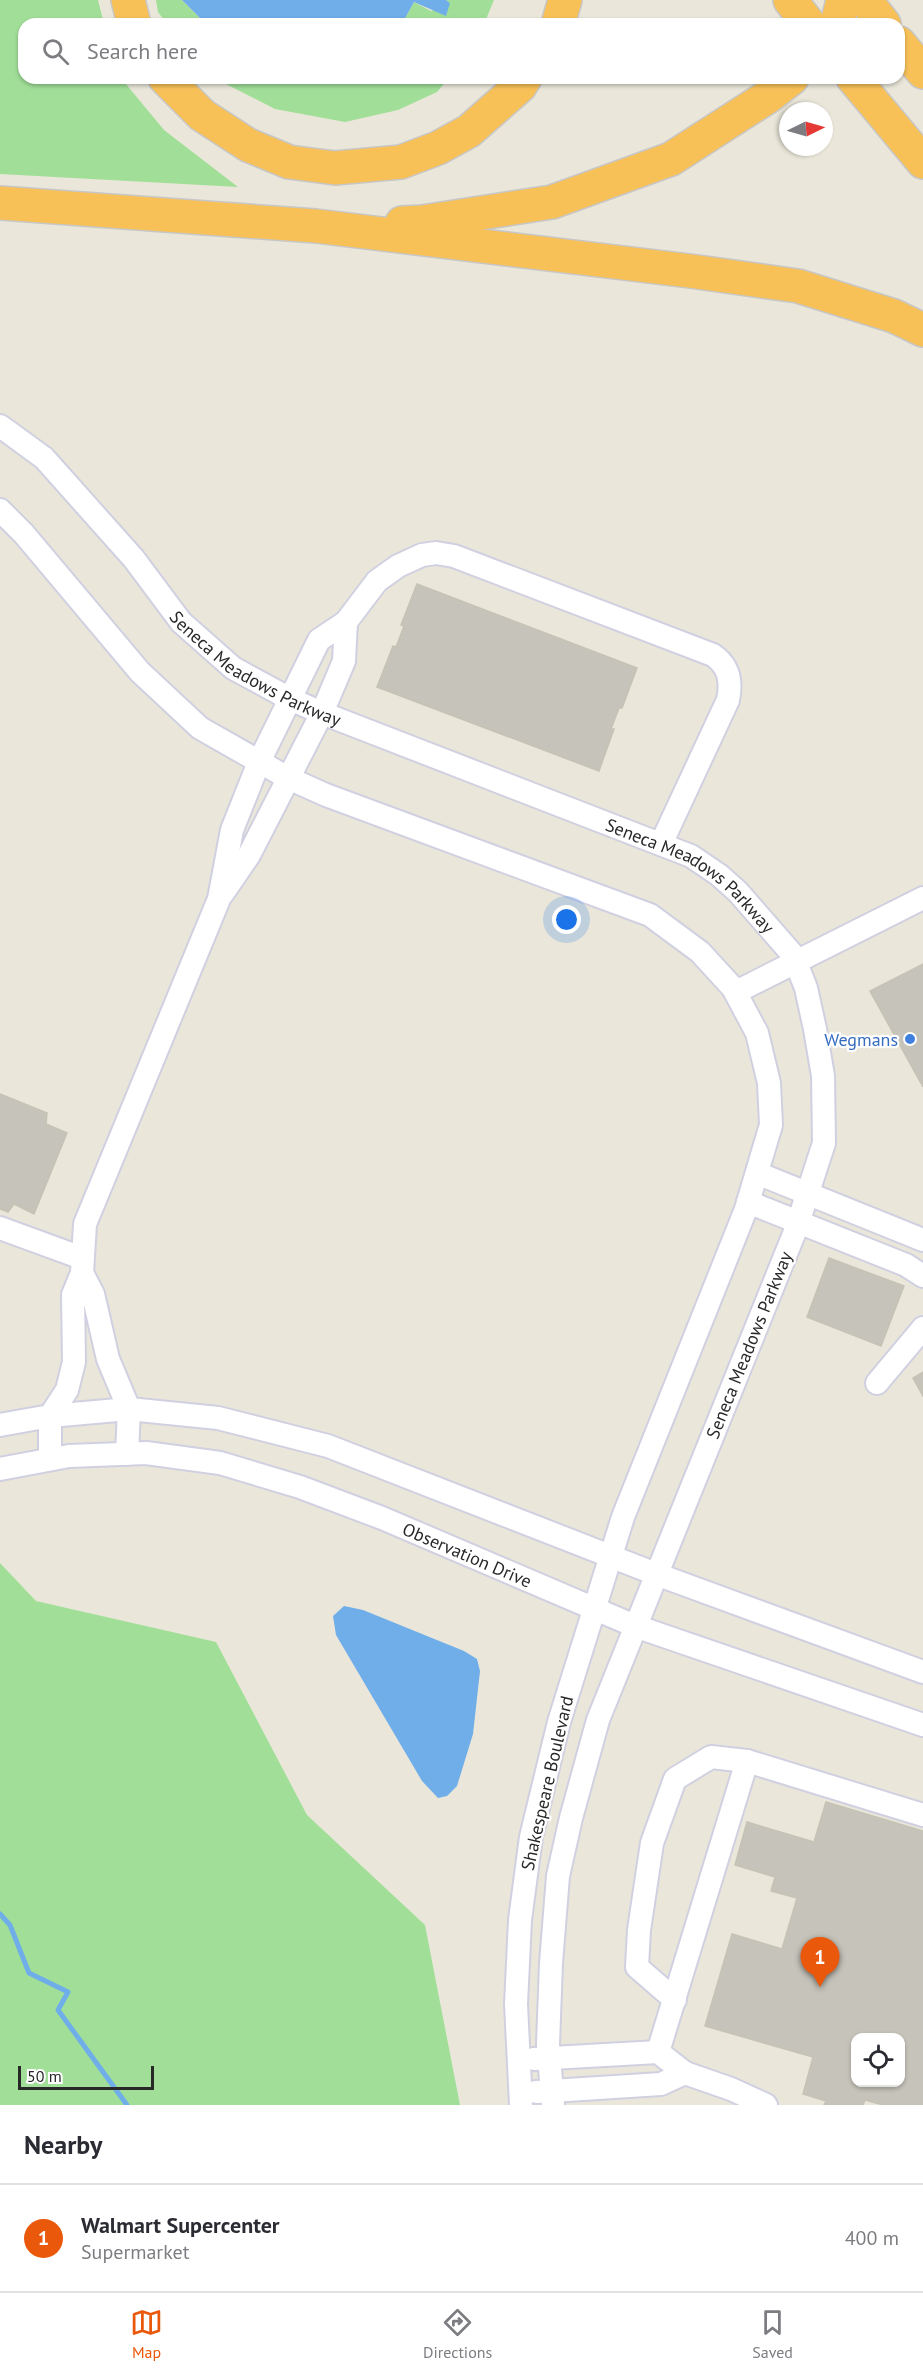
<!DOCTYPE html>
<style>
:root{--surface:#fff;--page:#f7f7f7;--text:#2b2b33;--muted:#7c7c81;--line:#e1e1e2;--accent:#ea580c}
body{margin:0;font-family:"PT Sans",sans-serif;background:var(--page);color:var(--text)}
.controls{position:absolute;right:18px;bottom:18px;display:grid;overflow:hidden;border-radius:12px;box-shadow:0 2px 4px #0004}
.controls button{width:54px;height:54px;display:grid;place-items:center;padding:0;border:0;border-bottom:2px solid var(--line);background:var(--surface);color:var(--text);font:30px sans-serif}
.compass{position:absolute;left:779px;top:102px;width:54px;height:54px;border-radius:50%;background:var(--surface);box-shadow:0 2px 4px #0004;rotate:85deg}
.scale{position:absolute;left:18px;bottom:15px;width:136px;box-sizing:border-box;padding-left:6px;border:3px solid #282828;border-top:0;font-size:16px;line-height:21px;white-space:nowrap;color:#282828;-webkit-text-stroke:4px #fff;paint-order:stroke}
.you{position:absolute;left:567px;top:920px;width:21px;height:21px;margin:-15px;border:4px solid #fff;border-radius:50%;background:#1a73e8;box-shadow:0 0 0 9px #1a73e833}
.badge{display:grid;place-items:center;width:39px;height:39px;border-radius:50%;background:var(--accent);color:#fff;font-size:20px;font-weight:700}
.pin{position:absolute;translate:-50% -50px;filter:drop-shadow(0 2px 3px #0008)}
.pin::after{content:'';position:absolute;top:32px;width:21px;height:18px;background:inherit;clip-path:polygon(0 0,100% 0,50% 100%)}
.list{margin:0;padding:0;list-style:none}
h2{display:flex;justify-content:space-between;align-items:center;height:78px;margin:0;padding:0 24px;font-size:26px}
h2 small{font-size:20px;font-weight:400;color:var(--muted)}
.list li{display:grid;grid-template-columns:39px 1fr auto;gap:18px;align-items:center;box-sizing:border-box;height:108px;padding:0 24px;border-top:2px solid var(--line)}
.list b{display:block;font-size:22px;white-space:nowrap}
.list p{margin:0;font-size:20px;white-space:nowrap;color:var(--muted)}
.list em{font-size:20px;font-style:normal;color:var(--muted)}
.icon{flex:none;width:33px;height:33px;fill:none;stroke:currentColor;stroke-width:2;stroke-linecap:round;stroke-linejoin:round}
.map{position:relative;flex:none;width:923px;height:2105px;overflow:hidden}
.search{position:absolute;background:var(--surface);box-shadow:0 2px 4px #0004;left:18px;right:18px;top:18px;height:66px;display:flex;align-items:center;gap:15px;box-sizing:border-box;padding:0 21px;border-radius:18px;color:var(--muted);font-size:22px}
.sheet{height:186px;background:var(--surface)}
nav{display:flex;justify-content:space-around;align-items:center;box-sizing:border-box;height:84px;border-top:2px solid var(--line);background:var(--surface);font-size:16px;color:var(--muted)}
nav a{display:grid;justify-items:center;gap:3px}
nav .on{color:var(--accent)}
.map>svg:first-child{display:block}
</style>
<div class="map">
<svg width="923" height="2105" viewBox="0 0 923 2105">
<rect width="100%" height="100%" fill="#eae7da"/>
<!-- green -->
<path fill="#a1df98" d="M0 0H98L104 24H24V78H121L164 130 238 187 0 174Z
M156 0H182L206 24H167L158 12Z
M446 0H494L484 24H378L403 22 414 2 431 11 450 3Z
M214 78H449L437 92 398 110 345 122 275 109Z
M0 1563 36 1601 216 1642 307 1815 425 1925 460 2105H0Z"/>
<!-- water -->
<path fill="#70aee9" d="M182 0H446L450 3 446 16 414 2 403 22 378 24H206Z
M344 1606 363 1610 464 1651 477 1659 480 1671 473 1734 457 1786 447 1796 438 1798 422 1781 336 1635 333 1616Z"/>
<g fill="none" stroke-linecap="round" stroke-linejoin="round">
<!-- stream -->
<path stroke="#70aee9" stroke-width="5" d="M0 1914 10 1925 29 1973 68 1992 58 2010 127 2105"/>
</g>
<!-- building -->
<path fill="#c6c3ba" stroke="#c5c3b4" stroke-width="1.5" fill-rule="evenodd" d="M417 584 637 668 622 708H619L611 729H614L599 771 377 687 393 646 396 647 404 626 401 625Z
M923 964V1087L870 991Z
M0 1094 47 1113 46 1124 67 1133 34 1214 14 1204 8 1212 0 1209Z
M829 1258 904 1286 881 1346 807 1317Z
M923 1372V1396L913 1378Z
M826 1802 923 1831V2105H883L865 2100 863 2105H824L826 2101 803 2094 813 2057 705 2026 732 1934 782 1949 797 1898 771 1891 775 1877 735 1865 747 1822 814 1842ZM856 2038H900V2082H856Z"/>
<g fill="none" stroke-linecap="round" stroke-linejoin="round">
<!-- minor casing -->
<g stroke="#d0d0e1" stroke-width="26">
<g id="minor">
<path id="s1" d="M0 426 44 458 134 559 181 622 233 668 290 699 322 713 691 856 719 875 738 892 793 955 806 988 815 1029 823 1076 824 1143 796 1229 598 1720 571 1818 558 1876 551 1963 548 2044 553 2105"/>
<path d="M0 510 24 534 140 672 200 728 288 778 326 795 650 915 700 952 733 988 757 1033 769 1083 771 1125 746 1209 623 1517 559 1722 531 1837 520 1920 516 2004 521 2105"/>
<path d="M223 893 249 855 322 713 344 661 346 622"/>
<path d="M736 992 923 898"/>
<path d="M757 1173 923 1240"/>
<path d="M748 1202 906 1265 923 1276"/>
<path d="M0 1228 82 1258"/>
<path d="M82 1273 85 1224 219 899 232 830 259 762 319 640 346 622 377 581 398 566 422 555 436 553 454 556 713 655C729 666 732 681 728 700L661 844"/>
<path d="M877 1383 923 1328"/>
<path d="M0 1425 50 1416 129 1409 218 1418 328 1446 656 1574 923 1672"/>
<path d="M50 1459V1416L67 1390 74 1362 73 1295 82 1273 93 1294 108 1359 129 1409 127 1454"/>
<path id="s2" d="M0 1469 69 1456 146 1453 220 1463 300 1487 382 1518 635 1626 923 1725"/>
<path d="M675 2000 637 1967 639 1930 652 1843 675 1779 711 1757 747 1761"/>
<path d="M658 2052 747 1761 923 1815"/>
<path d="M534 2059 658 2052 685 2073 661 2084 536 2092"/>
<path d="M685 2073 731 2089 766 2105"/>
</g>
</g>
<!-- highway casing -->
<g stroke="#c7c7c7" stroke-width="36">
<path id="highway" d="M128 0 134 24
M790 0 809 24
M865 0 884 24
M558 24 565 0
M837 24 843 0
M899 43 923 72
M165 78 202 115 248 145 289 162 335 168 401 162 438 148 469 131 520 86 525 78
M853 78 923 162
M0 203 316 226 690 271 798 286 894 316 923 330
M402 223 422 222 552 202 671 159 769 96 792 78"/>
</g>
<!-- minor -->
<use href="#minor" stroke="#fff" stroke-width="22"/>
<!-- highway -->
<use href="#highway" stroke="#f8c158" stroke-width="33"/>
</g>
<!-- markers -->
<circle fill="#3f7fe0" stroke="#fff" stroke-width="2" cx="910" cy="1039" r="6"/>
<g text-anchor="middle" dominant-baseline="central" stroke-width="4.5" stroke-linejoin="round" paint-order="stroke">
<!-- street labels -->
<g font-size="18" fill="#282828" stroke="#fff">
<text stroke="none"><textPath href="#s1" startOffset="357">Seneca Meadows Parkway</textPath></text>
<text stroke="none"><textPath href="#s1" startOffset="843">Seneca Meadows Parkway</textPath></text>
<text transform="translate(749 1345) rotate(-68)">Seneca Meadows Parkway</text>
<text stroke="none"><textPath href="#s2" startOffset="486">Observation Drive</textPath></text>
<text transform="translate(547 1783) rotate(-77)">Shakespeare Boulevard</text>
</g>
<!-- shop labels -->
<g font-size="18" fill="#366cbe" stroke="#fff" text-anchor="end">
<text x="898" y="1039">Wegmans</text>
</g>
</g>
</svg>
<div class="controls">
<button><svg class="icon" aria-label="locate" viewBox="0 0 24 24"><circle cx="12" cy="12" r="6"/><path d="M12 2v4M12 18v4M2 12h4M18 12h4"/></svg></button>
</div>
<svg class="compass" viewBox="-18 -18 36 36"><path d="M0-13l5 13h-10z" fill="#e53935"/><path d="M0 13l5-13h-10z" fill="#7c7c81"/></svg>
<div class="scale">50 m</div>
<div class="you"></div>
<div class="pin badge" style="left:820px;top:1987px">1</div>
<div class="search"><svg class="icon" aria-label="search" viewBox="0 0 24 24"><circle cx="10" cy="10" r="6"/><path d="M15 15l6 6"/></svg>Search here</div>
</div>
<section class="sheet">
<h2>Nearby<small></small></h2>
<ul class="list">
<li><span class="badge">1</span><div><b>Walmart Supercenter</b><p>Supermarket</p></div><em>400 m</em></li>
</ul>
</section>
<nav>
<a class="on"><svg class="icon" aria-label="map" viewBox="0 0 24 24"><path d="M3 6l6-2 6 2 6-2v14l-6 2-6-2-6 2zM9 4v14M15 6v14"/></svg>Map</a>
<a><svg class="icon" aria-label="directions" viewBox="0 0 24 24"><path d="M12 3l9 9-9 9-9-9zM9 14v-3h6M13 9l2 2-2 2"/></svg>Directions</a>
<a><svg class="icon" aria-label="saved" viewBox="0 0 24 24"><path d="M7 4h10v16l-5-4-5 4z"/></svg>Saved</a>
</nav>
